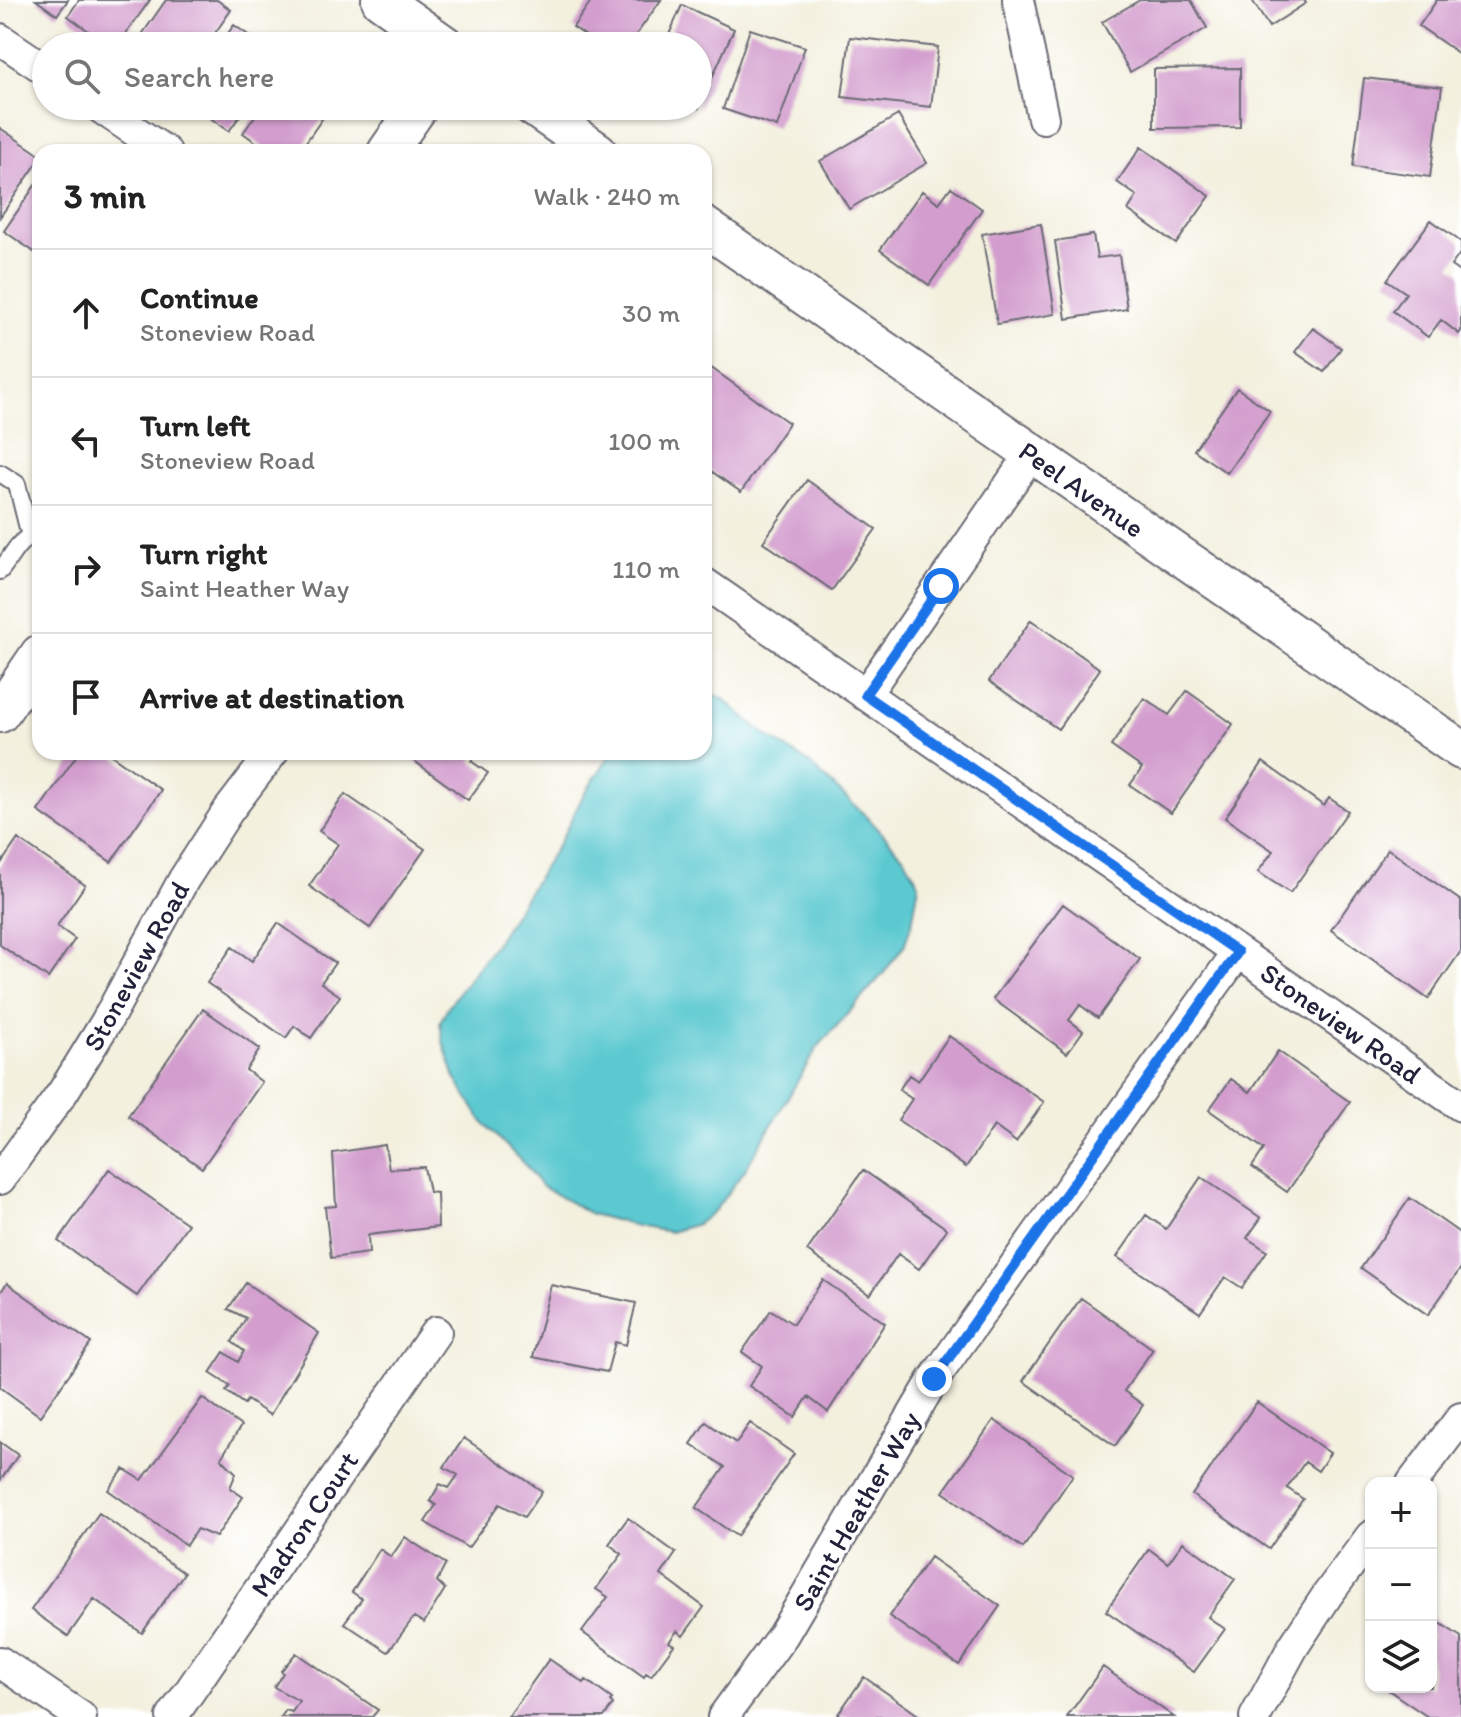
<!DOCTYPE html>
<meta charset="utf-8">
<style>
:root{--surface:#fff;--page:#f2f2f2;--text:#222;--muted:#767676;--line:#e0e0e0}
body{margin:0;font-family:Itim,sans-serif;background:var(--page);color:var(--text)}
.controls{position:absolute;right:24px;bottom:24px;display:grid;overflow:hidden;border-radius:16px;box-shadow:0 2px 6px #0004}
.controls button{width:72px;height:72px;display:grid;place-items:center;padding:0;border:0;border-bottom:2px solid var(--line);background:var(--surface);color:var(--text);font:40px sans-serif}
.stop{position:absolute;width:24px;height:24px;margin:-18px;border:6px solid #1a73e8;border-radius:50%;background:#fff}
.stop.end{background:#1a73e8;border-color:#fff;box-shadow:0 2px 8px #0008}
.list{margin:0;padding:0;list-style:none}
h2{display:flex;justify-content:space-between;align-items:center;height:104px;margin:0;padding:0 32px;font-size:34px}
h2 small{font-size:26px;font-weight:400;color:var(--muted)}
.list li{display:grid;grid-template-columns:52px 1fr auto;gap:24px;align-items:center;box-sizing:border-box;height:128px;padding:0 32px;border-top:2px solid var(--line)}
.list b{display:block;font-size:30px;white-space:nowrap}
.list p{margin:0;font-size:26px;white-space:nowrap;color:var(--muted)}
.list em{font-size:26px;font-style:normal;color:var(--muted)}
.icon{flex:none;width:44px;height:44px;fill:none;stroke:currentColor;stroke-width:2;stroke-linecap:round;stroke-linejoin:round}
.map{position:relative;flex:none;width:1461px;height:1717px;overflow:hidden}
.search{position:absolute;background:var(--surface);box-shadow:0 2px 6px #0004;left:32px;top:32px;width:680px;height:88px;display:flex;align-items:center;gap:20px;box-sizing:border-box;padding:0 28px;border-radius:44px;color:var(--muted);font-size:30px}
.panel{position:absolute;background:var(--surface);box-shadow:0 2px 6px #0004;left:32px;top:144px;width:680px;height:616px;border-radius:24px}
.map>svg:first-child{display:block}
</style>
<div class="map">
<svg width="1461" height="1717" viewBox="0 0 1461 1717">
<rect width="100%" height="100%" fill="#fff"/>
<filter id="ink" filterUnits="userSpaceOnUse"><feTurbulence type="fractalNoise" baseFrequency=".0125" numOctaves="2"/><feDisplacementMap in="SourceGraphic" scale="16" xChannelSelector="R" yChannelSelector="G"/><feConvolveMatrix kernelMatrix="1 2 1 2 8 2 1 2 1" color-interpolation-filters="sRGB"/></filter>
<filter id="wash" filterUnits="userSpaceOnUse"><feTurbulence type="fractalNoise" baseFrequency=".006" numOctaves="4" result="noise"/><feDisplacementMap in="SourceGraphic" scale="32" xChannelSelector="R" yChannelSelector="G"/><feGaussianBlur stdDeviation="1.8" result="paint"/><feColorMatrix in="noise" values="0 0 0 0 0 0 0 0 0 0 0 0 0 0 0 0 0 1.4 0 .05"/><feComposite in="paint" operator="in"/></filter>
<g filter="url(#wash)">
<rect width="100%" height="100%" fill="#f3f0de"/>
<!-- water -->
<path fill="#5cc9d0" stroke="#3f7686" stroke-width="2" d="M704 692 721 697 766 735 809 763 868 818 905 858 919 884 912 923 904 946 882 975 817 1048 745 1170 715 1210 697 1224 670 1232 637 1226 591 1214 541 1186 527 1167 482 1121 455 1078 443 1042 440 1022 448 1007 497 941 561 840 583 796 612 752H704Z"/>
<g id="blocks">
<!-- building -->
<path fill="#d39ece" d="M36 0H68L57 15Z
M79 0H150L117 46H109L68 16Z
M166 0H217L231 10 206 46H134Z
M592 0H661L628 46H601L573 27Z
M1140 0H1191L1207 28 1130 72 1102 22Z
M1252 0H1304L1306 3 1269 27Z
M1437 0H1461V55L1419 26Z
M682 5 734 29 698 109V46H664Z
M234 25 264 46H219Z
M750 29 805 47 777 127 723 109Z
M850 37 938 47 931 107 842 97Z
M1240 68V127L1154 128V69Z
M1364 78 1442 87 1430 177 1353 167Z
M193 106H247L229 131Z
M262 106H331L299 152H270L243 133Z
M898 115 927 163 849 209 820 161Z
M0 128 40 155V159L0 217Z
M1141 147 1210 196 1176 244 1128 210 1137 196 1117 182Z
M40 178V256L4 231Z
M951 187 982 209 929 285 880 250 922 191 939 203Z
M1431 220 1461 242V252L1451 266 1461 273V331L1459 334 1441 320 1428 337 1393 311 1406 293 1387 280Z
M1041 224 1055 314 997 324 982 234Z
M1093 235 1097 258 1119 255 1127 309 1066 319 1055 241Z
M1313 328 1341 348 1324 372 1295 352Z
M710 367 789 423 741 492 704 466V375Z
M1237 388 1270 411 1227 473 1194 450Z
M807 480 876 529 832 590 763 542Z
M1031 620 1100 669 1058 729 989 681Z
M1187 691 1233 724 1171 813 1130 785 1142 768 1111 746 1144 698 1169 715Z
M79 752H107L161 790 111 862 38 811Z
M402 752H478L471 761 488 773 468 800Z
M1263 762 1324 806 1329 798 1348 811 1290 893 1258 872 1273 851 1225 818Z
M345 794 425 849 370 928 309 886 338 844 319 831Z
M18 839 85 885 57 926 75 939 48 978 0 945V865Z
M1388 849 1461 901V951L1428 999 1331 930Z
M1063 904 1140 959 1098 1018 1080 1005 1069 1020 1083 1031 1067 1053 993 999Z
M278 923 335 963 321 983 340 996 311 1038 294 1026 286 1038 207 983 232 947 252 961Z
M203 1009 260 1049 246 1070 262 1082 202 1168 128 1116Z
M949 1036 1044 1102 1016 1142 994 1126 966 1167 898 1120 912 1099 899 1090 909 1075 918 1081Z
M1278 1051 1350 1102 1287 1192 1252 1167 1264 1149 1209 1110 1231 1079 1250 1092Z
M385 1145 389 1169 424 1167 429 1192 437 1193 438 1227 368 1235 369 1253 331 1258 325 1207 336 1206 333 1153Z
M109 1169 188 1224 137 1296 58 1241Z
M863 1170 947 1229 919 1269 898 1254 870 1295 807 1251Z
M1201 1177 1261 1218 1247 1238 1267 1251 1242 1288 1225 1277 1200 1313 1117 1257 1146 1215 1166 1229Z
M1410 1198 1461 1234V1268L1428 1315 1361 1268Z
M823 1280 885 1323 828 1412 808 1397 795 1417 749 1386 762 1366 742 1352 771 1310 793 1324Z
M7 1283 91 1343 40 1416 0 1387V1293Z
M246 1283 319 1333 270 1415 247 1400 244 1404 226 1391 230 1386 210 1373 224 1352 238 1362 244 1351 232 1342 246 1318 228 1309Z
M551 1285 636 1303 626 1345 615 1342 607 1372 533 1357Z
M1081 1298 1153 1349 1124 1391 1143 1405 1115 1446 1023 1381Z
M202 1398 241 1426 221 1458 236 1473 230 1488 243 1497 216 1537 197 1529 186 1545 108 1490 124 1469 142 1480Z
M1257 1402 1330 1453 1318 1471 1305 1462 1287 1488 1303 1499 1269 1549 1192 1495Z
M994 1420 1073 1475 1023 1548 943 1492Z
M706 1422 736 1443 750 1423 794 1454 737 1536 696 1508 725 1467 691 1444Z
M464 1438 542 1491 524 1517 500 1504 468 1548 425 1522 436 1505 430 1501 440 1484 449 1488 458 1475 444 1467Z
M0 1442 18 1455 0 1481Z
M99 1513 184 1573 142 1633 94 1599 68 1636 31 1610Z
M628 1518 676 1553 661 1575 704 1607 683 1636 677 1631 669 1642 674 1645 651 1676 646 1673 644 1677 582 1632 608 1597 596 1589 622 1554 609 1544Z
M405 1537 446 1564 437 1581 445 1589 424 1623 414 1617 388 1652 344 1623 362 1599 352 1592 380 1549 391 1557Z
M1183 1542 1235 1579 1208 1617 1225 1629 1194 1672 1106 1611 1149 1549 1168 1563Z
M930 1557 1000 1606 959 1665 889 1616Z
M1431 1617 1461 1637V1717H1428L1384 1687H1431Z
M296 1653 378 1710 372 1717H281L286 1710 292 1712 299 1701 274 1687 283 1673 281 1671Z
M549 1659 584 1683 586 1680 612 1699 610 1701 613 1704 604 1717H508Z
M1103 1667 1174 1717H1067Z
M864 1677 921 1717H836Z"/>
</g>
</g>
<g filter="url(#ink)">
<use href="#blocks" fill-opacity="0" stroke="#6b6a74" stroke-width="2"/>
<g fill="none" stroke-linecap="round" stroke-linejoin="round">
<!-- service casing -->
<g stroke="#6b6a74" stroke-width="20">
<path id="service" d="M0 473 17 484 30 536
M0 571C11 559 19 535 37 536"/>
</g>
<!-- minor casing -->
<g stroke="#6b6a74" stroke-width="34">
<path id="minor" d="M1018 0 1043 118
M0 39 46 70
M98 106 166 152
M704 583 1461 1106
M865 695 1031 454
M0 1179 63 1092 106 1022 184 879 228 811 273 752
M1412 1483 1461 1418
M0 1662 81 1717
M172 1717 436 1332
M723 1717 783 1635 934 1379 1238 952
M1255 1717 1293 1647 1328 1594 1371 1536"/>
</g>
<!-- tertiary casing -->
<g stroke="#6b6a74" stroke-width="42">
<path id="tertiary" d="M381 0 446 46
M532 106 598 152
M387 152 419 106
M704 226 1461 750
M0 713 40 654"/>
</g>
<!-- service -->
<use href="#service" stroke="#fff" stroke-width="16"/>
<!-- minor -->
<use href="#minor" stroke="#fff" stroke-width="30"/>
<!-- tertiary -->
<use href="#tertiary" stroke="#fff" stroke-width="38"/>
</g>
</g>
<g fill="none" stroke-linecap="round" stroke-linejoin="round" filter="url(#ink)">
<!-- route -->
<path stroke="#1a73e8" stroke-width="10" d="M934 1379 1238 952 865 695 941 586"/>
</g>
<g text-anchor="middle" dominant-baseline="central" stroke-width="6" stroke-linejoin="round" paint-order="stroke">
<!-- street labels -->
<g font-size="28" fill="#22223b" stroke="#fff">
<text transform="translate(1082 489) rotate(35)">Peel Avenue</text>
<text transform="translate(136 966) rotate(-61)">Stoneview Road</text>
<text transform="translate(1341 1023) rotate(35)">Stoneview Road</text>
<text transform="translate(856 1511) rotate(-60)">Saint Heather Way</text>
<text transform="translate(304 1524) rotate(-56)">Madron Court</text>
</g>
</g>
</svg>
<div class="controls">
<button>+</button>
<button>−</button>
<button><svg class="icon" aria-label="layers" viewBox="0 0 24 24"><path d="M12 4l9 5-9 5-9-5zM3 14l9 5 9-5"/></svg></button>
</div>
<div class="stop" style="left:941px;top:586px"></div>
<div class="stop end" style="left:934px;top:1379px"></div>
<div class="search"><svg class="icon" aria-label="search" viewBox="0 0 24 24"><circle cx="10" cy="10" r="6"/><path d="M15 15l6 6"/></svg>Search here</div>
<section class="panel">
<h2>3 min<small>Walk · 240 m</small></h2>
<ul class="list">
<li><svg class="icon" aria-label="ahead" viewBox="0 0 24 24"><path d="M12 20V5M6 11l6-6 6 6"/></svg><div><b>Continue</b><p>Stoneview Road</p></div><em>30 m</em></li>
<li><svg class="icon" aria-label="left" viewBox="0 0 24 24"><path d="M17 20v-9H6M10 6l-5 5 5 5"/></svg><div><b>Turn left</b><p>Stoneview Road</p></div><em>100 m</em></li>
<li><svg class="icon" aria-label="right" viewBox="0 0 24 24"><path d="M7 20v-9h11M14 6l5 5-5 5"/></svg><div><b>Turn right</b><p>Saint Heather Way</p></div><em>110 m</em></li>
<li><svg class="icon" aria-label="arrive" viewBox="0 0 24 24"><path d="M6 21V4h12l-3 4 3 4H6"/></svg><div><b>Arrive at destination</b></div></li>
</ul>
</section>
</div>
